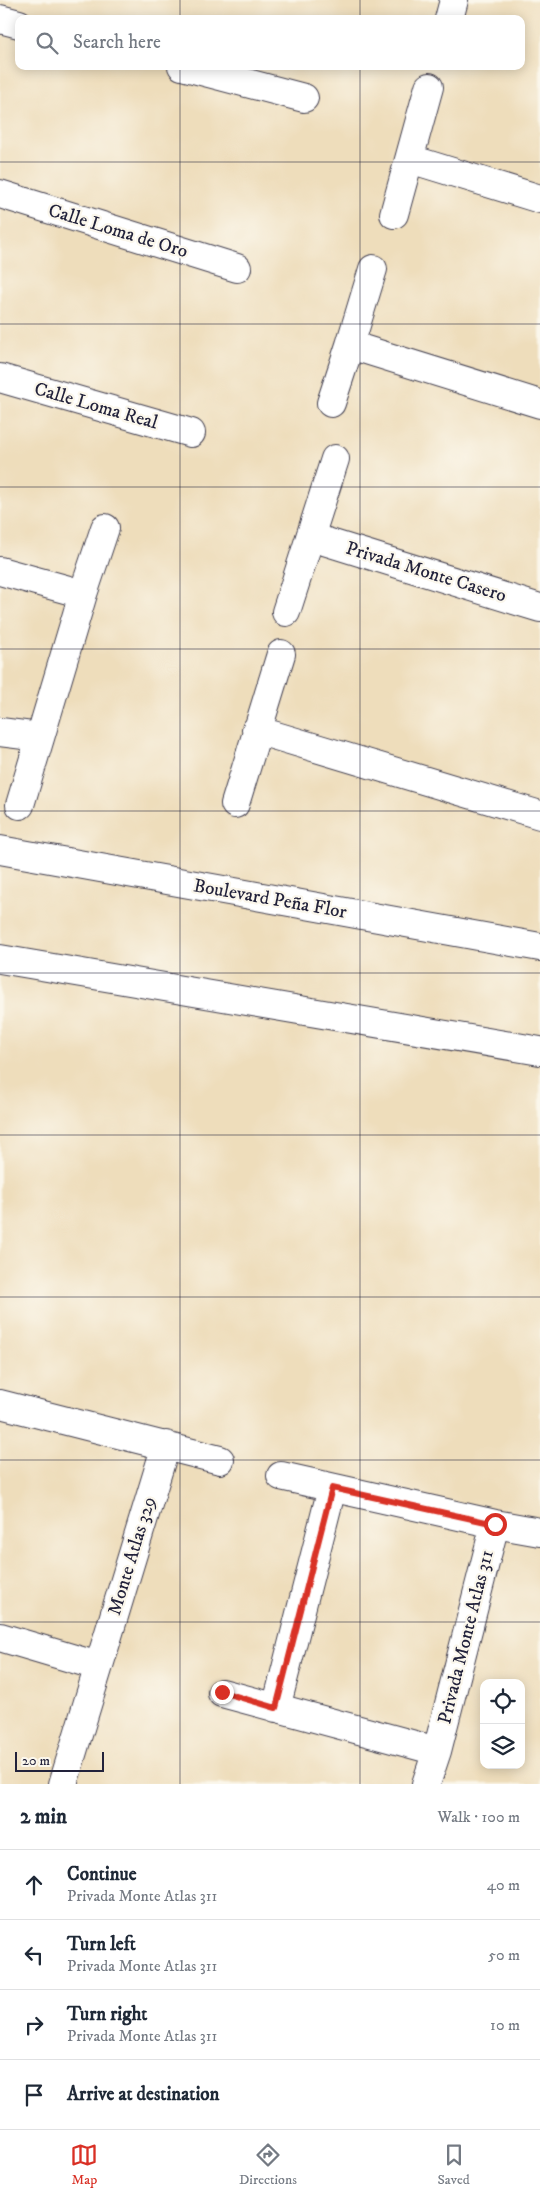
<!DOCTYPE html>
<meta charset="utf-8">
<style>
:root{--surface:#fff;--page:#f6f6f7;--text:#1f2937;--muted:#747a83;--line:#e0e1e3;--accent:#d93025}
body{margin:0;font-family:"IM FELL DW Pica",serif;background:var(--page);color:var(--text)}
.controls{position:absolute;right:15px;bottom:15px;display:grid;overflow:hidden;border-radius:10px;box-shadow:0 2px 12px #0003}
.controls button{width:45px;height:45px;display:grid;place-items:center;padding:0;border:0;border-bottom:1px solid var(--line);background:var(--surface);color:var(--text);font:25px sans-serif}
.scale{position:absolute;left:15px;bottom:12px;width:89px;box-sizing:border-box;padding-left:5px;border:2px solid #22223b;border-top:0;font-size:14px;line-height:18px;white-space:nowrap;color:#22223b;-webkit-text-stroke:4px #fbf7ec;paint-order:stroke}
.stop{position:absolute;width:15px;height:15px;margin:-11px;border:4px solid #d93025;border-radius:50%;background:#fff}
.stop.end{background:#d93025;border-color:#fff;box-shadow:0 1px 5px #0008}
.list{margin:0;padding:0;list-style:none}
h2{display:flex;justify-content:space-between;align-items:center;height:65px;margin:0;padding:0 20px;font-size:21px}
h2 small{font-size:16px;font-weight:400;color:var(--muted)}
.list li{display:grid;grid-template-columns:32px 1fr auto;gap:15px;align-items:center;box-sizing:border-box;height:70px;padding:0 20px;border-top:1px solid var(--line)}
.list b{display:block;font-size:19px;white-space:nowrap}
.list p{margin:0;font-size:16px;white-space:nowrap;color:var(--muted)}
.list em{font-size:16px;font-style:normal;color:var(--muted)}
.icon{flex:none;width:28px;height:28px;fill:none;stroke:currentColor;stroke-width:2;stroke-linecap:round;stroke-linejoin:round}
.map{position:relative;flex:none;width:540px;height:1784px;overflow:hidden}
.search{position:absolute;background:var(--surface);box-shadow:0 2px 12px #0003;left:15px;right:15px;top:15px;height:55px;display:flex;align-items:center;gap:12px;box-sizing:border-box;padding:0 18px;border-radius:10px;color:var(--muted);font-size:19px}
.sheet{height:345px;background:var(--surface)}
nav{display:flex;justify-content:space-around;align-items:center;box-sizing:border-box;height:70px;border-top:1px solid var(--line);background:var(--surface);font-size:14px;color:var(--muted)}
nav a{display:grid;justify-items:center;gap:2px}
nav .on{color:var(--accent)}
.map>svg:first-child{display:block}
</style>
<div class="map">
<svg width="540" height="1784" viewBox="0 0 540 1784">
<rect width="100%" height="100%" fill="#fbf7ec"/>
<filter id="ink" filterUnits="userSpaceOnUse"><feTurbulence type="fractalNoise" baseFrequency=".02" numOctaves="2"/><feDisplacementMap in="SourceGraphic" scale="10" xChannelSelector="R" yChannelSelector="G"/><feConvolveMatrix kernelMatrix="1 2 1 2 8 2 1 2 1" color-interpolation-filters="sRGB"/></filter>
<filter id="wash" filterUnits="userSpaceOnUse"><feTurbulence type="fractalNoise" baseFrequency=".0096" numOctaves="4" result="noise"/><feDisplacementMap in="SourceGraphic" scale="20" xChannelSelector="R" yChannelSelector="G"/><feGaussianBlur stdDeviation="1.12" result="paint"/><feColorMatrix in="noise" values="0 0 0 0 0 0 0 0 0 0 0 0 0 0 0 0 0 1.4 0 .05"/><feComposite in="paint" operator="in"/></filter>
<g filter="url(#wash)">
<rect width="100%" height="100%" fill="#edb"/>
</g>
<g filter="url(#ink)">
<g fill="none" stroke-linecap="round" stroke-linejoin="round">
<!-- minor casing -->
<g stroke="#413e4e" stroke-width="30">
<path id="minor" d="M0 19 19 24
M449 19 454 0
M182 66 304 98
M410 159 540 199
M0 194 237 268
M394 214 429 87
M350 345 540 404
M0 378 191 433
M331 403 350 345 373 269
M311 537 540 608
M0 571 83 594
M286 612 335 459
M256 730 540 815
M0 732 40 737
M235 804 281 654
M20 805 83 594 105 528
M0 1404 220 1460
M281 1476 495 1524 540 1532
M0 1637 98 1666
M222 1693 437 1751
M276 1708 332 1488
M63 1784 166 1445
M426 1784 437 1751 495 1524"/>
</g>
<!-- major casing -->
<g stroke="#413e4e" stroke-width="30">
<path id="major" d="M0 850 540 947
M0 959 540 1051"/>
</g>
<!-- minor -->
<use href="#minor" stroke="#fff" stroke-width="28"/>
<!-- major -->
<use href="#major" stroke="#fff" stroke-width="28"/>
</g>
</g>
<g fill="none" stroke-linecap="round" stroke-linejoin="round" filter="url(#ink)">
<!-- route -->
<path stroke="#d93025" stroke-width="6" d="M222 1692 276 1708 332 1488 495 1524"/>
</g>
<!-- grid -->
<path fill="none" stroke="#22223b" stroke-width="1" stroke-opacity="0.55" d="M180 0V19M360 0V19M180 66V1784M360 66V1784M0 162H540M0 324H540M0 487H540M0 649H540M0 811H540M0 973H540M0 1135H540M0 1297H540M0 1460H540M0 1622H540"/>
<g text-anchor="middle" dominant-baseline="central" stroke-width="4.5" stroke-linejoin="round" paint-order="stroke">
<!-- street labels -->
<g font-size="19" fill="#22223b" stroke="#fbf7ec">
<text transform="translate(118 231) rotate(17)">Calle Loma de Oro</text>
<text transform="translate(96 406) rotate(16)">Calle Loma Real</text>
<text transform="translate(426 572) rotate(17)">Privada Monte Casero</text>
<text transform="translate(270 899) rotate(10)">Boulevard Peña Flor</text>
<text transform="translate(132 1556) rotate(-73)">Monte Atlas 329</text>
<text transform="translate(466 1637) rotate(-76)">Privada Monte Atlas 311</text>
</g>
</g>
</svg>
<div class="controls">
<button><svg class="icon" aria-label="locate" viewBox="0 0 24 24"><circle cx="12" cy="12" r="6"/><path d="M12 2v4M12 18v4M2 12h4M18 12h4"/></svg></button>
<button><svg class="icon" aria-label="layers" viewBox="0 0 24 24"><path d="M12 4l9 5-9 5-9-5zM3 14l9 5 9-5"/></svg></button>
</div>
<div class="scale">20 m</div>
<div class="stop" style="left:495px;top:1524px"></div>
<div class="stop end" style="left:222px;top:1692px"></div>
<div class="search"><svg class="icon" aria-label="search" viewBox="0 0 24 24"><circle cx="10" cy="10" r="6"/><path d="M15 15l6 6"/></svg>Search here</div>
</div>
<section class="sheet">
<h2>2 min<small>Walk · 100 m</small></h2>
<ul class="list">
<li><svg class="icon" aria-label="ahead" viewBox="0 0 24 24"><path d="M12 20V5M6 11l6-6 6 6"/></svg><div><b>Continue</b><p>Privada Monte Atlas 311</p></div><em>40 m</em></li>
<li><svg class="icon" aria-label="left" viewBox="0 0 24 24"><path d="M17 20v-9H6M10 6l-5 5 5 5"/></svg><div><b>Turn left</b><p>Privada Monte Atlas 311</p></div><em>50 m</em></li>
<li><svg class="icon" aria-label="right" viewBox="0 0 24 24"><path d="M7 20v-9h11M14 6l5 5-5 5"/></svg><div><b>Turn right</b><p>Privada Monte Atlas 311</p></div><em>10 m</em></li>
<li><svg class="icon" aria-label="arrive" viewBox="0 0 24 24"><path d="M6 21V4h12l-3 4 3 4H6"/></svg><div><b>Arrive at destination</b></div></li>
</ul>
</section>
<nav>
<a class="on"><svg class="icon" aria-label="map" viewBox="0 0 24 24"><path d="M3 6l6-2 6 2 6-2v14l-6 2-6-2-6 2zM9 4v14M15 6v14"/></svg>Map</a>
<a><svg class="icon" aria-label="directions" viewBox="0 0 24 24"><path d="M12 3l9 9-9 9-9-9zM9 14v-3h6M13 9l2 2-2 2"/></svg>Directions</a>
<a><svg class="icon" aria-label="saved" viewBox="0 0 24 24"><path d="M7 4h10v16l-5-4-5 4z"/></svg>Saved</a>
</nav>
